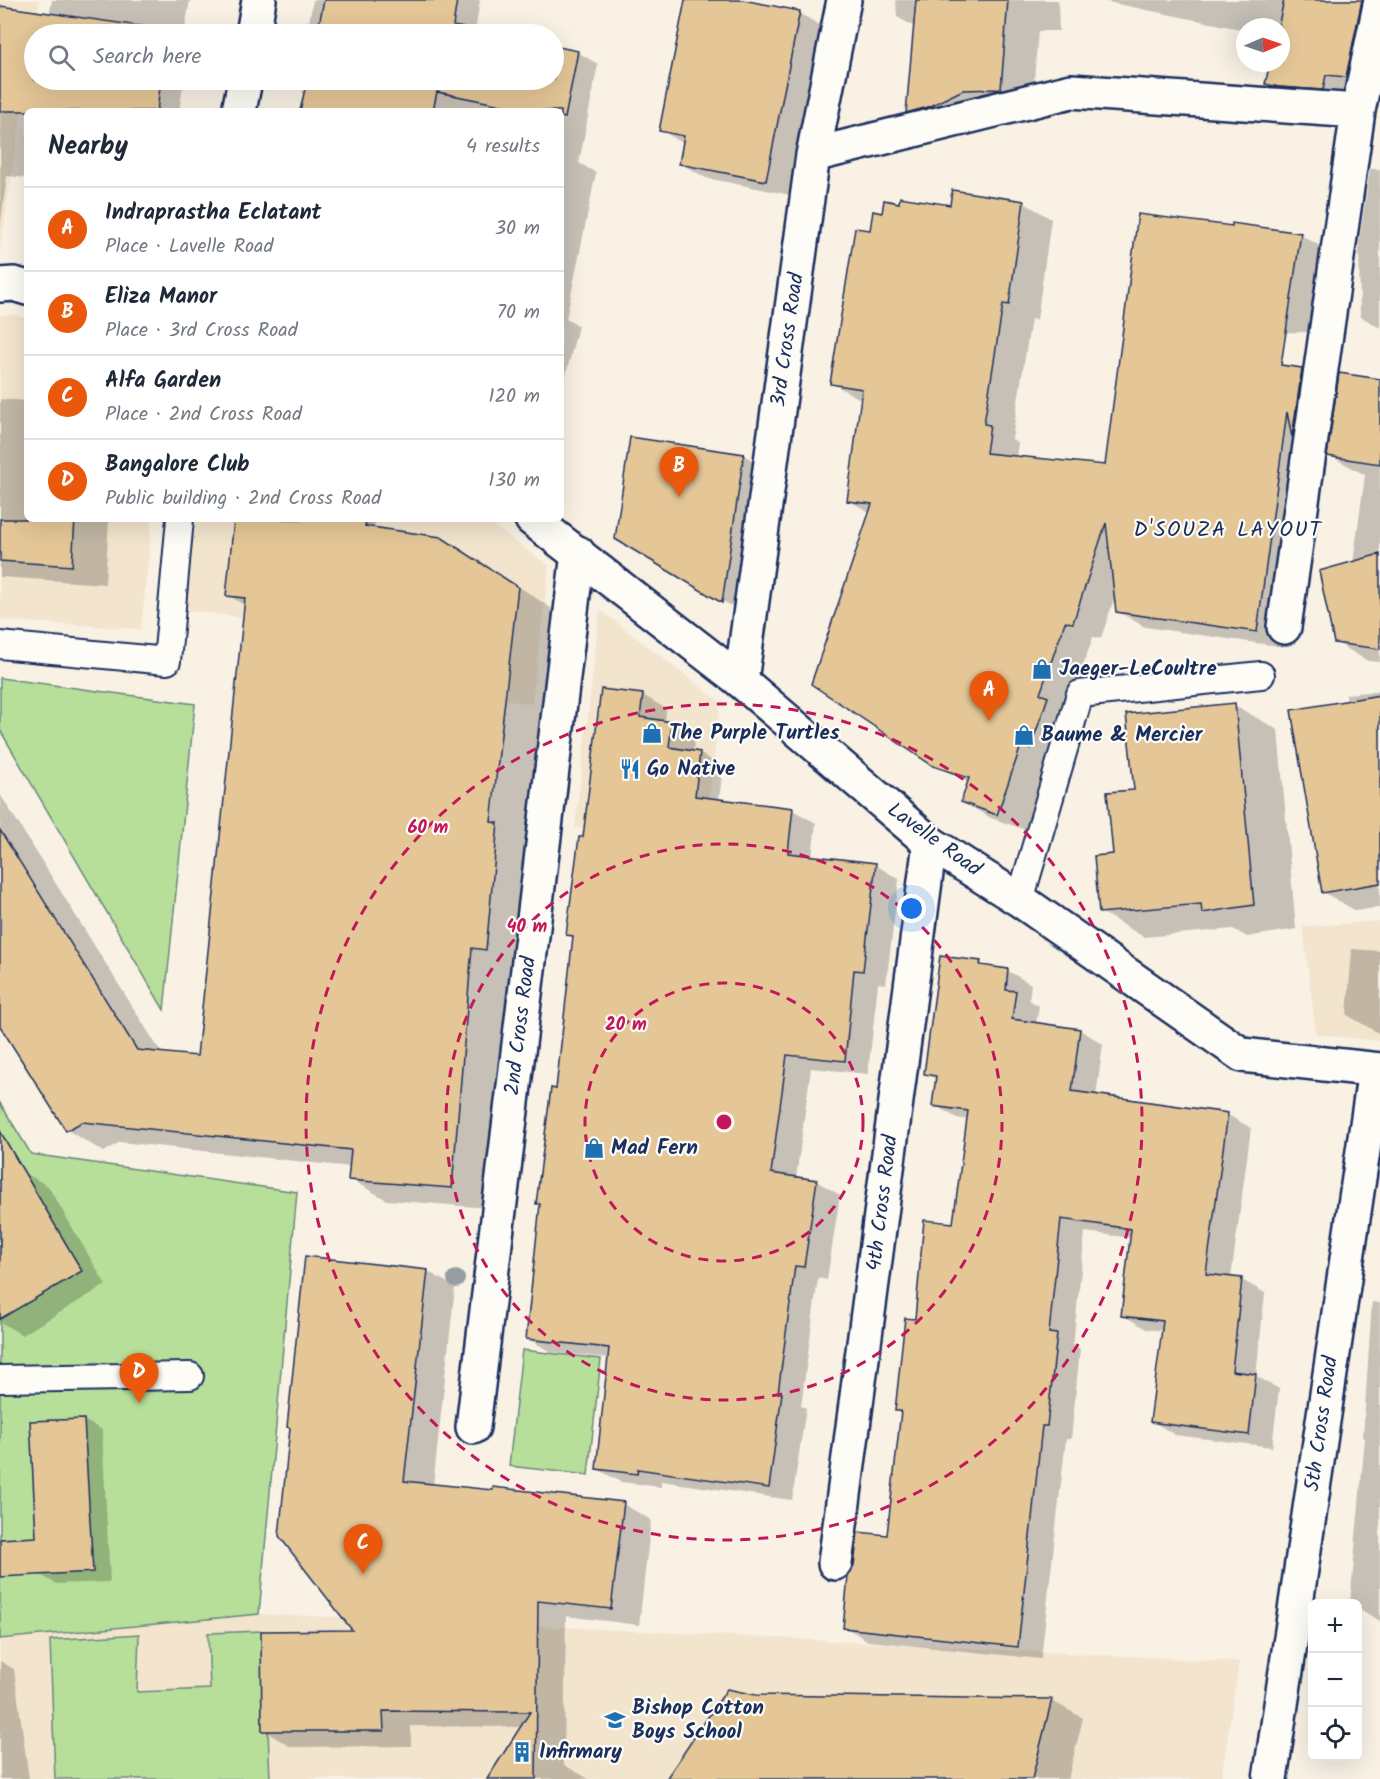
<!DOCTYPE html>
<meta charset="utf-8">
<style>
:root{--surface:#fff;--page:#f6f6f7;--text:#1f2937;--muted:#747a83;--line:#e0e1e3;--accent:#ea580c}
body{margin:0;font-family:Kalam,sans-serif;background:var(--page);color:var(--text)}
.controls{position:absolute;right:18px;bottom:18px;display:grid;overflow:hidden;border-radius:9px;box-shadow:0 6px 24px #0002}
.controls button{width:54px;height:54px;display:grid;place-items:center;padding:0;border:0;border-bottom:2px solid var(--line);background:var(--surface);color:var(--text);font:30px sans-serif}
.compass{position:absolute;left:1236px;top:18px;width:54px;height:54px;border-radius:50%;background:var(--surface);box-shadow:0 6px 24px #0002;rotate:88deg}
.you{position:absolute;left:912px;top:909px;width:21px;height:21px;margin:-15px;border:4px solid #fff;border-radius:50%;background:#1a73e8;box-shadow:0 0 0 9px #1a73e833}
.badge{display:grid;place-items:center;width:39px;height:39px;border-radius:50%;background:var(--accent);color:#fff;font-size:20px;font-weight:700}
.pin{position:absolute;translate:-50% -50px;filter:drop-shadow(0 2px 3px #0008)}
.pin::after{content:'';position:absolute;top:32px;width:21px;height:18px;background:inherit;clip-path:polygon(0 0,100% 0,50% 100%)}
.list{margin:0;padding:0;list-style:none}
h2{display:flex;justify-content:space-between;align-items:center;height:78px;margin:0;padding:0 24px;font-size:26px}
h2 small{font-size:20px;font-weight:400;color:var(--muted)}
.list li{display:grid;grid-template-columns:39px 1fr auto;gap:18px;align-items:center;box-sizing:border-box;height:84px;padding:0 24px;border-top:2px solid var(--line)}
.list b{display:block;font-size:22px;white-space:nowrap}
.list p{margin:0;font-size:20px;white-space:nowrap;color:var(--muted)}
.list em{font-size:20px;font-style:normal;color:var(--muted)}
.icon{flex:none;width:33px;height:33px;fill:none;stroke:currentColor;stroke-width:2;stroke-linecap:round;stroke-linejoin:round}
.map{position:relative;flex:none;width:1380px;height:1779px;overflow:hidden}
.search{position:absolute;background:var(--surface);box-shadow:0 6px 24px #0002;left:24px;top:24px;width:540px;height:66px;display:flex;align-items:center;gap:15px;box-sizing:border-box;padding:0 21px;border-radius:33px;color:var(--muted);font-size:22px}
.panel{position:absolute;background:var(--surface);box-shadow:0 6px 24px #0002;left:24px;top:108px;width:540px;height:414px;border-radius:9px}
.map>svg:first-child{display:block}
</style>
<div class="map">
<svg width="1380" height="1779" viewBox="0 0 1380 1779">
<rect width="100%" height="100%" fill="#f8f1e4"/>
<filter id="ink" filterUnits="userSpaceOnUse"><feTurbulence type="fractalNoise" baseFrequency=".0167" numOctaves="2"/><feDisplacementMap in="SourceGraphic" scale="12" xChannelSelector="R" yChannelSelector="G"/><feConvolveMatrix kernelMatrix="1 2 1 2 8 2 1 2 1" color-interpolation-filters="sRGB"/></filter>
<g filter="url(#ink)">
<!-- built -->
<path fill="#f2e4cd" d="M0 0H39L0 251Z
M0 315H12L27 318V519H152L141 629 0 620Z
M196 519H484L549 566 532 704 354 678 359 633 186 610Z
M600 610 720 702 705 841 575 828Z
M1380 921V1041L1316 1034 1303 927Z
M259 1614 461 1622 1239 1662 1221 1779H0V1639Z"/>
<!-- green -->
<path fill="#b7df9a" stroke="#69877c" stroke-width="1.5" d="M0 678 195 704 164 1010 0 730Z
M0 1103 31 1154 297 1192 259 1614 0 1639Z
M522 1350 601 1359 588 1475 509 1466Z
M264 1631 270 1779H55L50 1640 139 1634 137 1692 210 1689 208 1633Z"/>
<!-- shadow -->
<path fill="#0003" d="M52 0H190L184 34H34V80H184L179 111H27V178L7 176 0 229V6L50 12Z
M313 0H480L475 32 488 34H318L319 29 309 23Z
M687 0H735L799 13 825 28 791 195 706 178 680 163 684 144 661 130Z
M896 0H1058L1059 31H1038L1032 106 939 130 908 112 915 27 897 17Z
M1098 0H1380L1377 94 1299 101 1267 83 1272 63H1281V27H1245V30Z
M554 48 577 52 598 64 579 163 596 173 566 319 578 326 561 395V111H302L309 80H554Z
M1370 169H1380V328L1360 316 1359 243Z
M1023 202 1051 219 1037 320 1031 319 1012 439 1018 443 1016 458 1106 467 1234 225 1301 235 1329 251 1317 332 1222 333 1221 357 1302 369 1330 385 1313 447 1285 647 1145 627 1117 611 1115 596 1101 638 1093 637 1026 830 991 818 962 802 969 783 933 764 871 513 848 500 862 400 831 383 871 232 884 214Z
M1380 380V662L1368 661 1335 642 1353 563 1365 475 1329 455Z
M0 399 27 401V519H109L105 584 0 577Z
M744 455 787 480 765 626 616 538Z
M236 519H375V528L441 538 479 560 554 610 528 842 523 970 509 969 488 1208 387 1200 350 1179 351 1167 120 1142 104 1152 67 1130 0 1023V794L162 1054 199 1058 246 606 228 595Z
M1380 691V907L1356 911 1323 892 1347 702 1346 694Z
M643 695 666 709 665 722 671 723 695 737 693 752 699 753 723 767 719 800 792 810 816 823 812 857 875 865 899 879 886 984 878 983 868 1074 811 1068 796 1178 816 1181 840 1195 827 1280 818 1278 801 1406 806 1408 792 1500 661 1481V1487L621 1482 597 1469 610 1358 551 1352 527 1338 541 1205 538 1203 558 1090 575 938 568 934 584 839Z
M1234 705 1278 730 1296 929 1247 937 1233 929 1144 937 1101 912 1136 791Z
M1352 949 1380 951V1034L1347 1015Z
M980 963 989 968 1008 971 1031 984 1029 1000 1039 1006 1036 1024 1080 1030 1103 1044 1096 1096 1228 1115 1251 1128 1231 1278 1242 1280 1265 1293 1256 1376 1279 1389 1272 1447 1175 1435 1152 1421 1164 1331 1146 1329 1123 1315 1132 1238 1085 1232 1073 1345 1080 1349 1071 1439H1066L1041 1659 868 1641 845 1627 889 1537 902 1413 896 1410 916 1321 955 1225 968 1120 957 1118 934 1105 937 1080 926 1073Z
M23 1172 48 1186 106 1285 22 1335 0 1322V1185Z
M427 1271 455 1287 433 1486 623 1504 651 1520 639 1625 566 1616 564 1765 589 1779H489L522 1727 411 1726V1746L291 1747 263 1730 355 1632Z
M1372 1302 1380 1303V1621L1358 1608V1604L1350 1603 1365 1438 1363 1437Z
M84 1420 102 1430 110 1582 56 1584 39 1574 31 1423Z
M0 1661 14 1669 29 1779H0Z
M756 1697 1052 1701 1083 1718 1068 1779H668Z"/>
<!-- building -->
<path fill="#e4c697" stroke="#1b2f5e" stroke-width="1.5" d="M324 0H457L453 26 495 34H317Z
M685 0H743L800 11 766 181 679 164 684 136 659 131Z
M916 0H1008L1001 89 963 90 928 107 906 113Z
M1284 0H1362L1346 77 1326 75 1323 90 1279 87 1265 84 1270 63H1281V27H1278Z
M0 6 168 30 167 34H34V80H161L157 111H0Z
M554 46 578 51 565 118 561 117V111H530L437 92 433 111H300L307 80H554Z
M952 190 1024 201 1009 305 1003 304 984 424 990 425 986 453 1105 465 1138 214 1232 226V223L1301 233 1281 365 1302 368 1292 437 1287 412 1257 632 1116 612 1106 523 1073 623 1065 622 1040 694 1048 697 1030 749 1021 746 997 815 961 802 969 778 933 766 811 684 872 504 847 501 862 389 830 384 855 228 870 230 873 211 882 213 884 200 899 203 900 197 950 205Z
M1339 373 1380 379V464L1327 456Z
M630 437 744 454 722 603 615 539Z
M0 519H75L72 566 0 561Z
M234 519H366L365 526 441 537 518 587 491 822 498 823 486 950 472 948 452 1188 348 1180 351 1150 82 1122 66 1131 0 1026V830L137 1050 197 1056 245 598 226 596Z
M1380 554V649L1334 643 1319 571Z
M601 689 643 694 640 717 672 722 669 747 700 752 695 796 793 808 788 853 876 863 863 971 854 970 845 1061 787 1055 771 1173 817 1180 804 1267 795 1266 778 1393H782L769 1488 638 1469 637 1474 596 1469 609 1348 526 1339 540 1204H536L551 1088 556 1089 573 936 566 935 579 837H583Z
M1380 695V883L1322 893 1291 710Z
M1235 703 1254 905 1202 913 1201 904 1099 913 1094 856 1113 854 1107 792 1134 790 1126 714Z
M940 956 981 961 980 965 1008 969 1006 990 1016 991 1012 1019 1080 1029 1072 1091 1228 1113 1206 1274 1242 1278 1232 1371 1256 1374 1249 1435 1150 1422 1163 1321 1121 1316 1131 1229 1061 1219 1049 1333 1057 1334 1047 1426H1042L1018 1647 843 1628 848 1576 854 1565 858 1532 887 1535 901 1411H895L905 1318 915 1319 924 1220 953 1223 968 1111 932 1106 936 1076 924 1074Z
M0 1131 82 1271 0 1319Z
M305 1256 428 1270 404 1481 493 1490V1487L624 1502 611 1609 538 1601 536 1779H487L530 1712 383 1711 384 1731H262L261 1631 352 1630 279 1536 290 1428 287 1427Z
M84 1419 93 1572 0 1577V1539L36 1537 30 1421Z
M727 1689 756 1695 1052 1699 1032 1779H666Z"/>
<g fill="none" stroke-linecap="round" stroke-linejoin="round">
<!-- service casing -->
<g stroke="#1b2f5e" stroke-width="30">
<path id="service" d="M0 645 167 661 180 519
M1020 900 1080 694 1261 675
M0 1379 190 1376"/>
</g>
<!-- minor casing -->
<g stroke="#1b2f5e" stroke-width="38">
<path id="minor" d="M253 34 259 0
M239 111 245 80
M813 155 1071 91 1358 111
M1284 627 1358 111 1380 5
M741 681 813 155 844 0
M473 1427 578 553
M835 1563 930 843
M1270 1779 1375 1070"/>
</g>
<!-- tertiary casing -->
<g stroke="#1b2f5e" stroke-width="38">
<path id="tertiary" d="M0 285 14 284 27 288
M532 519 741 681 930 843 1020 900 1242 1055 1380 1070"/>
</g>
<!-- service -->
<use href="#service" stroke="#fdfcf7" stroke-width="26"/>
<!-- minor -->
<use href="#minor" stroke="#fdfcf7" stroke-width="33"/>
<!-- tertiary -->
<use href="#tertiary" stroke="#fdfcf7" stroke-width="33"/>
</g>
<!-- trees -->
<circle fill="#949ea3" cx="456" cy="1279" r="9"/>
</g>
<!-- distance rings -->
<g fill="none" stroke="#c2185b" stroke-width="3" stroke-dasharray="10 8">
<circle cx="724" cy="1122" r="139"/>
<circle cx="724" cy="1122" r="278"/>
<circle cx="724" cy="1122" r="418"/>
</g>
<!-- icons -->
<defs>
<g id="shop-bare" transform="scale(1.62)"><path d="M-5-2.5h2.3a2.7 3.5 0 0 1 5.4 0H5L5.5 6h-11ZM-1.5-2.5h3a1.5 2.3 0 0 0-3 0Z" fill="#1f6fb2" stroke="#fdfcf7" stroke-width="2.5" paint-order="stroke"/></g>
<g id="restaurant-bare" transform="scale(1.62)"><path d="M-5-6h1v4h1v-4h1v4h1v-4h1v5L-1.5 .5V6h-2V.5L-5-1ZM5-6V6H3V1.5H1.5Q1.5-4 5-6Z" fill="#1f6fb2" stroke="#fdfcf7" stroke-width="2.5" paint-order="stroke"/></g>
<g id="school-bare" transform="scale(1.62)"><path d="M0-5L7-2L0 1L-7-2ZM-4 1L0 2.5L4 1V4Q0 6-4 4Z" fill="#1f6fb2" stroke="#fdfcf7" stroke-width="2.5" paint-order="stroke"/></g>
<g id="building-bare" transform="scale(1.62)"><path d="M-4-6H4V6H1V3H-1V6H-4ZM-2.5-4.3h1.7v1.8h-1.7ZM.8-4.3h1.7v1.8H.8ZM-2.5-1h1.7V.8h-1.7ZM.8-1h1.7V.8H.8Z" fill="#1f6fb2" stroke="#fdfcf7" stroke-width="2.5" paint-order="stroke"/></g>
</defs>
<g fill-rule="evenodd">
<use href="#shop-bare" x="1042" y="669"/>
<use href="#shop-bare" x="652" y="733"/>
<use href="#shop-bare" x="1024" y="735"/>
<use href="#restaurant-bare" x="630" y="769"/>
<use href="#shop-bare" x="594" y="1148"/>
<use href="#school-bare" x="615" y="1720"/>
<use href="#building-bare" x="522" y="1752"/>
</g>
<g text-anchor="middle" dominant-baseline="central" stroke-width="4.5" stroke-linejoin="round" paint-order="stroke">
<!-- street labels -->
<g font-size="21" fill="#1b2f5e" stroke="#fdfcf7">
<text transform="translate(788 340) rotate(-82)">3rd Cross Road</text>
<text transform="translate(934 840) rotate(36)">Lavelle Road</text>
<text transform="translate(521 1026) rotate(-83)">2nd Cross Road</text>
<text transform="translate(883 1203) rotate(-83)">4th Cross Road</text>
<text transform="translate(1322 1424) rotate(-82)">5th Cross Road</text>
</g>
<!-- poi labels -->
<g font-size="21" font-weight="bold" fill="#1b2f5e" stroke="#fdfcf7" text-anchor="start">
<text x="1059" y="669">Jaeger-LeCoultre</text>
<text x="669" y="733">The Purple Turtles</text>
<text x="1041" y="735">Baume &amp; Mercier</text>
<text x="647" y="769">Go Native</text>
<text x="611" y="1148">Mad Fern</text>
<text x="632" y="1708">Bishop Cotton<tspan x="632" dy="24">Boys School</tspan></text>
<text x="539" y="1752">Infirmary</text>
</g>
<!-- neighbourhood labels -->
<g font-size="22" letter-spacing="1.5" fill="#1b2f5e" stroke="#fdfcf7">
<text x="1228" y="530">D'SOUZA LAYOUT</text>
</g>
</g>
<circle cx="724" cy="1122" r="9" fill="#c2185b" stroke="#fdfcf7" stroke-width="3"/>
<g font-size="18" text-anchor="middle" font-weight="bold" fill="#c2185b" stroke="#fdfcf7" stroke-width="4.5" stroke-linejoin="round" paint-order="stroke">
<text x="428" y="833">60 m</text>
<text x="527" y="932">40 m</text>
<text x="626" y="1030">20 m</text>
</g>
</svg>
<div class="controls">
<button>+</button>
<button>−</button>
<button><svg class="icon" aria-label="locate" viewBox="0 0 24 24"><circle cx="12" cy="12" r="6"/><path d="M12 2v4M12 18v4M2 12h4M18 12h4"/></svg></button>
</div>
<svg class="compass" viewBox="-18 -18 36 36"><path d="M0-13l5 13h-10z" fill="#e53935"/><path d="M0 13l5-13h-10z" fill="#747a83"/></svg>
<div class="you"></div>
<div class="pin badge" style="left:989px;top:721px">A</div>
<div class="pin badge" style="left:679px;top:497px">B</div>
<div class="pin badge" style="left:363px;top:1574px">C</div>
<div class="pin badge" style="left:139px;top:1403px">D</div>
<div class="search"><svg class="icon" aria-label="search" viewBox="0 0 24 24"><circle cx="10" cy="10" r="6"/><path d="M15 15l6 6"/></svg>Search here</div>
<section class="panel">
<h2>Nearby<small>4 results</small></h2>
<ul class="list">
<li><span class="badge">A</span><div><b>Indraprastha Eclatant</b><p>Place · Lavelle Road</p></div><em>30 m</em></li>
<li><span class="badge">B</span><div><b>Eliza Manor</b><p>Place · 3rd Cross Road</p></div><em>70 m</em></li>
<li><span class="badge">C</span><div><b>Alfa Garden</b><p>Place · 2nd Cross Road</p></div><em>120 m</em></li>
<li><span class="badge">D</span><div><b>Bangalore Club</b><p>Public building · 2nd Cross Road</p></div><em>130 m</em></li>
</ul>
</section>
</div>
